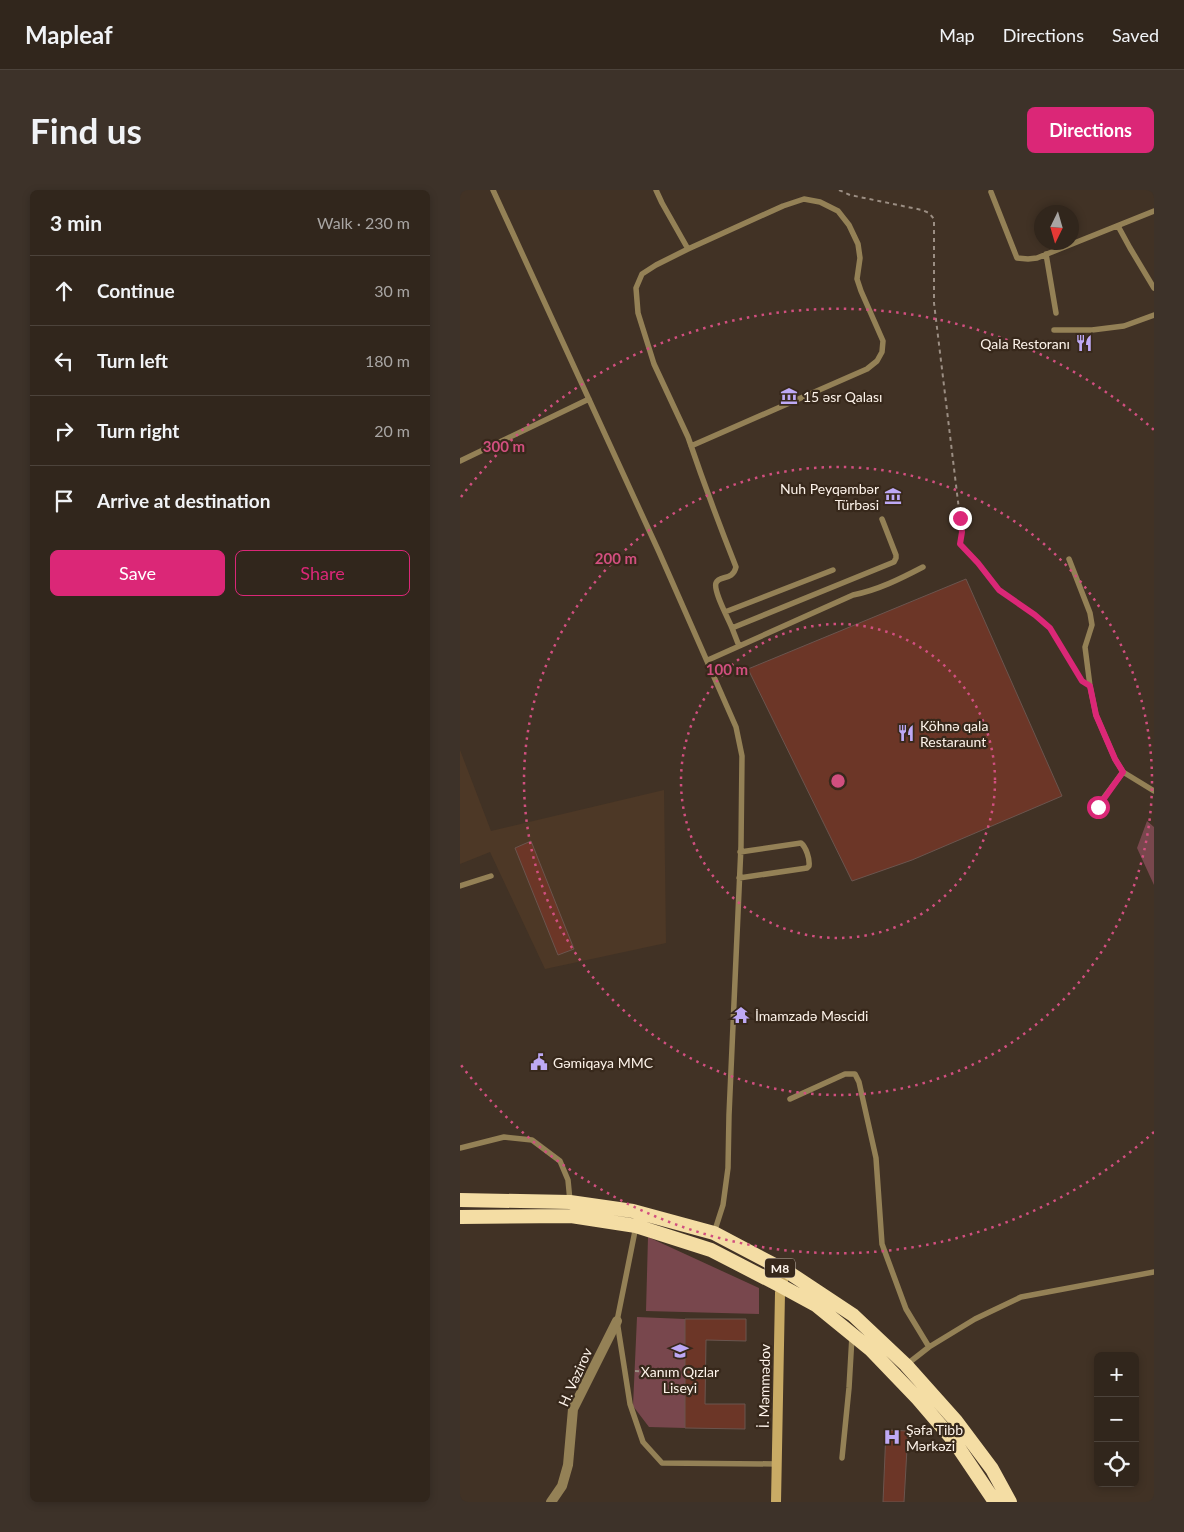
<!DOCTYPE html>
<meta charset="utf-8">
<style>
:root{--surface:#31261c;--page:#3d3229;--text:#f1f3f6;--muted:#a8a5a3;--line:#4c433b;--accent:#db2777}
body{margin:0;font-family:Lato,sans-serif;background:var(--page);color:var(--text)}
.controls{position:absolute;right:15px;bottom:15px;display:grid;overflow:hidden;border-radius:8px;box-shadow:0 2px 8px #0003}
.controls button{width:45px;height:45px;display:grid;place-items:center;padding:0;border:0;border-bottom:1px solid var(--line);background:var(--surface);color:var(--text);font:25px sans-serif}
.compass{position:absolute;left:574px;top:15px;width:45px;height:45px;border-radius:50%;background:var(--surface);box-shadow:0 2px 8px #0003;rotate:185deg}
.stop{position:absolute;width:15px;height:15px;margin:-11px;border:4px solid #db2777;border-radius:50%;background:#fff}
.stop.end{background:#db2777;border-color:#fff;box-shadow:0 1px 5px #0008}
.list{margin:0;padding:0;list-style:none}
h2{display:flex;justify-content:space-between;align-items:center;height:65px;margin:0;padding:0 20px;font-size:21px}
h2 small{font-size:16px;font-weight:400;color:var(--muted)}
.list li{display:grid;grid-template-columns:32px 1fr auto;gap:15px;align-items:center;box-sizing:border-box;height:70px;padding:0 20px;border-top:1px solid var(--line)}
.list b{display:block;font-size:19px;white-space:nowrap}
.list em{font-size:16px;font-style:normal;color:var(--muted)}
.actions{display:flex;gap:10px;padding:15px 20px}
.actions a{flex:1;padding:11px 0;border:1px solid var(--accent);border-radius:8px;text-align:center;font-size:18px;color:var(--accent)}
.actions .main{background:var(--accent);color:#fff}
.icon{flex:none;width:28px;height:28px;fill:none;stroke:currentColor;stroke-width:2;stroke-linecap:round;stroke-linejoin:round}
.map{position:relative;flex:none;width:694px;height:1312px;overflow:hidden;border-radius:8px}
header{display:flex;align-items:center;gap:30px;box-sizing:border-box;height:70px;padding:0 25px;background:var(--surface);border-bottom:1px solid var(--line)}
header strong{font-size:24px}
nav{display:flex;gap:28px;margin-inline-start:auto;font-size:18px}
.intro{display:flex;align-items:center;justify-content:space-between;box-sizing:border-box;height:120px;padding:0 30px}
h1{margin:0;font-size:35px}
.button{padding:12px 22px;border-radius:8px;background:var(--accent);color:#fff;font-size:18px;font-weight:700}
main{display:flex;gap:30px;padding:0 30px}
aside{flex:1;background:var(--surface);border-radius:8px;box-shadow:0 2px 8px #0003}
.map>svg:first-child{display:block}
</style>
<header>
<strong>Mapleaf</strong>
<nav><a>Map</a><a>Directions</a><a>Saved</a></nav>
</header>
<div class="intro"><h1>Find us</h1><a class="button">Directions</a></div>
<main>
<aside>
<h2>3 min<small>Walk · 230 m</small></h2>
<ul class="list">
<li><svg class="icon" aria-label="ahead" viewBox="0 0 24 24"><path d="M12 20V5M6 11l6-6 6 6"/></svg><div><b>Continue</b></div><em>30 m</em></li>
<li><svg class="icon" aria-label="left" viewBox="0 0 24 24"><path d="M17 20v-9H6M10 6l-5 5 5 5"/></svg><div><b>Turn left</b></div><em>180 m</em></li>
<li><svg class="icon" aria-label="right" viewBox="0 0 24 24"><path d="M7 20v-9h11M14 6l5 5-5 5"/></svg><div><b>Turn right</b></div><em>20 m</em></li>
<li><svg class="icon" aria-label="arrive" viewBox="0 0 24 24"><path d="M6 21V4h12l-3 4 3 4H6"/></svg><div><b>Arrive at destination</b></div></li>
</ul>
<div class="actions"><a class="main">Save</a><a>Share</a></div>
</aside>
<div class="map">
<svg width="694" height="1312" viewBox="0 0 694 1312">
<rect width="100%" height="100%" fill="#413225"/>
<!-- built -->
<path fill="#4d3826" d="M0 560 31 641 204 600 206 753 85 779 30 662 0 674Z"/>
<!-- green -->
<path fill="#78474d" d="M687 631 694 637V695L677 658Z
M188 1047 299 1098V1124L186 1121Z
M177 1127 225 1129V1238L189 1237 173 1216Z"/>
<!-- building -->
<path fill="#6c3627" stroke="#6b554e" d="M506 389 602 606 452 670 392 691 288 479Z
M71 651 114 759 98 765 55 658Z
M225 1129H286V1151L246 1150 245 1214H285V1239L225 1238Z
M426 1240 448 1241 444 1312H423Z"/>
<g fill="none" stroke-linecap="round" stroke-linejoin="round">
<!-- path -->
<path stroke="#9b8e83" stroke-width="2" stroke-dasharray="4 4" stroke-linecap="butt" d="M379 0 390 5 462 20 469 23 474 29V113L500 328 502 342 500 354 518 373 539 400 575 425 590 438 620 489
M175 1181 225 1183"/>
<!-- service -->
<path stroke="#948156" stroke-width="5.5" d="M33 0 199 362 276 537 282 566 281 656 269 925 268 978 263 1015 254 1043
M196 0 202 13 228 59
M531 2 557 68 568 69 577 68 694 21
M658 36 670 58 694 98
M586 64 596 123
M594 140H632L664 136 694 125
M231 256 407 179 417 171 422 162 423 151 401 101 397 89 400 68 398 54 389 35 378 21 360 12 344 9 323 16 228 59 196 75 182 84 176 98 178 123 194 174 228 247C243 291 259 334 276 377 273 391 259 385 256 393 253 401 269 430 272 438
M0 271 129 209
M609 369 630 423 632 435 625 457 630 496 636 525 655 569 663 582 694 601
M265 422 373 380
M279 456 272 438 434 372 436 368V365L422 329
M248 470 393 405C418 400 440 389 463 377
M637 617 663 582
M279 688 347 678 349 676C350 669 346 657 341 653L280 662
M0 696 31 686
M330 909 385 884H395L399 892 416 968 422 1054 446 1119 469 1157
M0 958 44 947 72 950 100 971 108 990 110 1011
M176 1036 157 1131 170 1214 183 1252 202 1273 317 1274
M446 1175 469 1157 515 1129 561 1107 694 1082
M382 1268 389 1198 392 1146"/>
<!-- minor -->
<path stroke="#948156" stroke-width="10" d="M91 1312 102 1296 108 1275 113 1219 157 1131"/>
<!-- secondary -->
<path stroke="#c9ab65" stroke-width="10" d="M316 1312 320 1103 323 1091"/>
<!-- trunk -->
<path stroke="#f4dda4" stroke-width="14" d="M0 1010 110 1012 173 1021 254 1043 328 1082 393 1125 446 1175 496 1231 532 1279 550 1312
M0 1027 111 1026 176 1036 251 1060 321 1096 356 1115 410 1159 458 1209 494 1251 535 1312"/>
</g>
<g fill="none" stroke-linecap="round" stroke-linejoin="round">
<!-- route -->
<path stroke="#db2777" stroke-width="6" d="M500 328 502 342 500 354 518 373 539 400 575 425 590 438 622 491 630 496 636 525 655 569 663 582 638 617"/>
</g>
<!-- distance rings -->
<g fill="none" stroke="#d14f7f" stroke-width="2.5" stroke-dasharray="2.5 5">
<circle cx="378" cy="591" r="157"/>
<circle cx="378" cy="591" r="314"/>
<path d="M694 942A472 472 0 0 1 1 875M1 307A472 472 0 0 1 694 240"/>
</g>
<!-- icons -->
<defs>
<g id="restaurant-bare" transform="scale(1.35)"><path d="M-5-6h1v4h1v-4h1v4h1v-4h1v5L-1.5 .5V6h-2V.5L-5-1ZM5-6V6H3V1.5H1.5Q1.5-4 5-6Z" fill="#bea9f5" stroke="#37281b" stroke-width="2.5" paint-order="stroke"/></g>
<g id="museum-bare" transform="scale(1.35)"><path d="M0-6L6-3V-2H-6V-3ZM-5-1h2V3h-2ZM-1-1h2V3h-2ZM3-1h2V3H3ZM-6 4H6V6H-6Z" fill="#bea9f5" stroke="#37281b" stroke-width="2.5" paint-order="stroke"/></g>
<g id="temple-bare" transform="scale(1.35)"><path d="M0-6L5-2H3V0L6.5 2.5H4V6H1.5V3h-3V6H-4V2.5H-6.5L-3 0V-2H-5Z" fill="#bea9f5" stroke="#37281b" stroke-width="2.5" paint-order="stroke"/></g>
<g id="civic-bare" transform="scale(1.35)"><path d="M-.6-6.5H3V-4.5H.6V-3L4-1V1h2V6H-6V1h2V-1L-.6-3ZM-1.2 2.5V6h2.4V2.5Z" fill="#bea9f5" stroke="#37281b" stroke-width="2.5" paint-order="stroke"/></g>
<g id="school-bare" transform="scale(1.35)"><path d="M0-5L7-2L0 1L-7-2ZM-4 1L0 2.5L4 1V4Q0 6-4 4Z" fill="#bea9f5" stroke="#37281b" stroke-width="2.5" paint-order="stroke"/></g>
<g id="hospital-bare" transform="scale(1.35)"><path d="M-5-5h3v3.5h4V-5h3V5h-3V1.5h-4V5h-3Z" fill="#bea9f5" stroke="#37281b" stroke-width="2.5" paint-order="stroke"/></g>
</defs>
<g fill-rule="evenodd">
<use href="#restaurant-bare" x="624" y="153"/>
<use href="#museum-bare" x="329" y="206"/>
<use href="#museum-bare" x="433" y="306"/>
<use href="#restaurant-bare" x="446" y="543"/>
<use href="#temple-bare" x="281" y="825"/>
<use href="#civic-bare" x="79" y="872"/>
<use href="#school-bare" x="220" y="1161"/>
<use href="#hospital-bare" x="432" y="1247"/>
</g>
<g text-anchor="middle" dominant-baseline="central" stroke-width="4.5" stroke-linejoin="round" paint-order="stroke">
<!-- shield labels -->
<rect fill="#37281b" stroke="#c2b6ac" stroke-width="1" x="305" y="1068.5" width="30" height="19" rx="4"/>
<g font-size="12" font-weight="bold" fill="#fdf3ea">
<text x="320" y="1078">M8</text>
</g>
<!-- poi labels -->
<g font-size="14" fill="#fdf3ea" stroke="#37281b" text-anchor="start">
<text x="610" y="153" text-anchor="end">Qala Restoranı</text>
<text x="343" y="206">15 əsr Qalası</text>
<text x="419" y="298" text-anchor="end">Nuh Peyqəmbər<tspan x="419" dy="16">Türbəsi</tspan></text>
<text x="460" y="535">Köhnə qala<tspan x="460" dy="16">Restaraunt</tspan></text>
<text x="295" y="825">İmamzadə Məscidi</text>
<text x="93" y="872">Gəmiqaya MMC</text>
<text x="220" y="1181" text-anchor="middle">Xanım Qızlar<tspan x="220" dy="16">Liseyi</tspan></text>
<text x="446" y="1239">Şəfa Tibb<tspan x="446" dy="16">Mərkəzi</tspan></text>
</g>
<!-- street labels -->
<g font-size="14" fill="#fdf3ea" stroke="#37281b">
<text transform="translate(115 1187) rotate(-66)">H. Vəzirov</text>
<text transform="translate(304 1196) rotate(-89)">İ. Məmmədov</text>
</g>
</g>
<circle cx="378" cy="591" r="8" fill="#d14f7f" stroke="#37281b" stroke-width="2.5"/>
<g font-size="15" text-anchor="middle" font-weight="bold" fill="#d14f7f" stroke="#37281b" stroke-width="4.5" stroke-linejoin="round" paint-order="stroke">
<text x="44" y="262">300 m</text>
<text x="156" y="374">200 m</text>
<text x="267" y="485">100 m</text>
</g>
</svg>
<div class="controls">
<button>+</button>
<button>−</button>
<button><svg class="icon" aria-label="locate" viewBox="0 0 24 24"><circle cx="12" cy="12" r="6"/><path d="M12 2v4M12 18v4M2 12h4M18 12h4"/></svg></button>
</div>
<svg class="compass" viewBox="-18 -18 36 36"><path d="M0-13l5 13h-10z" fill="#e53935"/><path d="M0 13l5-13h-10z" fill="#a8a5a3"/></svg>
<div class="stop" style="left:638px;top:617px"></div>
<div class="stop end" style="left:500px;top:328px"></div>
</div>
</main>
